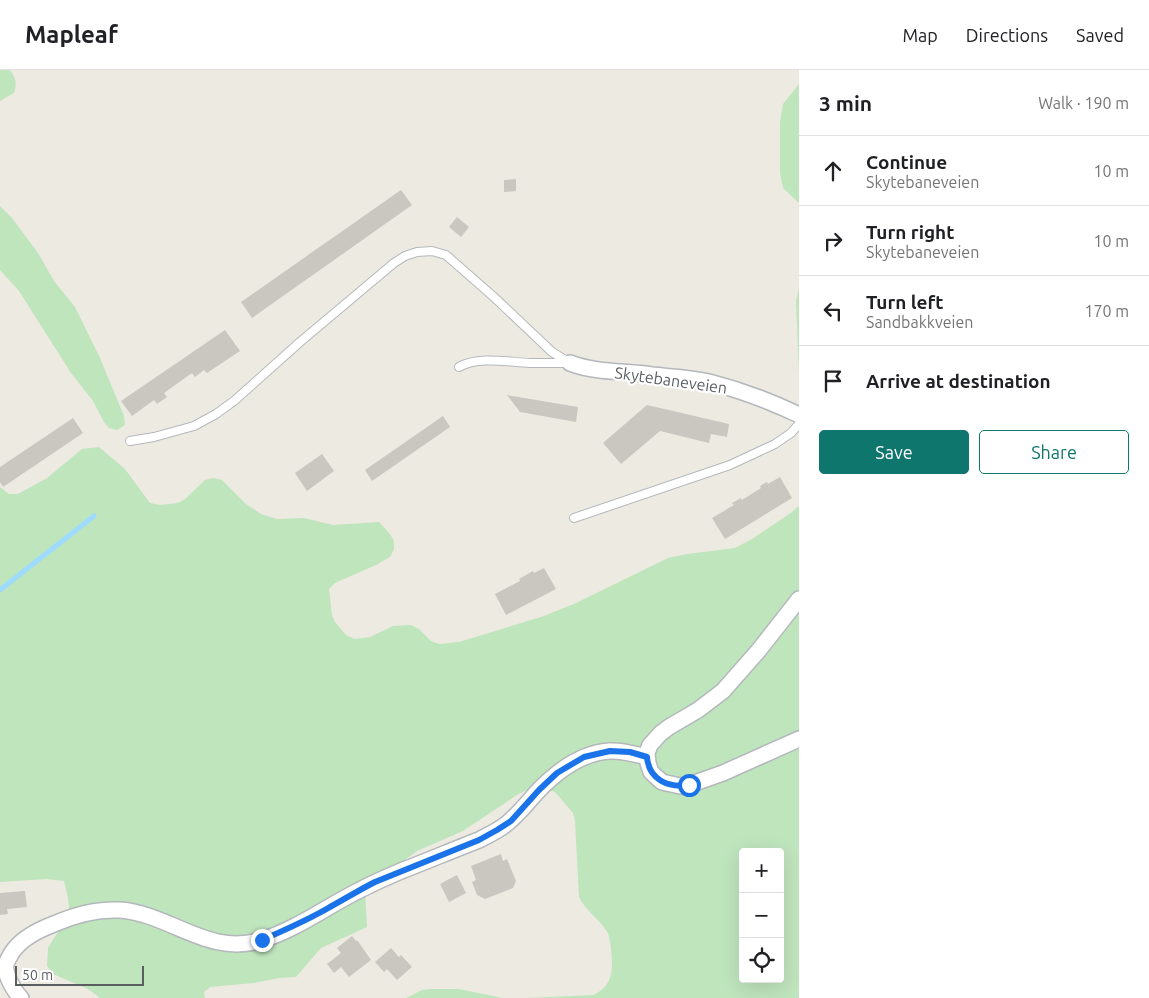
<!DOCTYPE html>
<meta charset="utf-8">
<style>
:root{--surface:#fff;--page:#f6f6f6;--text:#202124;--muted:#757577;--line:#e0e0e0;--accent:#0f766e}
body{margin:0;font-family:Ubuntu,sans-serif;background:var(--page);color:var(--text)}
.controls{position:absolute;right:15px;bottom:15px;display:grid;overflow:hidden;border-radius:5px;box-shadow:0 5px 20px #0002}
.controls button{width:45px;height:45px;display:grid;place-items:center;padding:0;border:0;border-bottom:1px solid var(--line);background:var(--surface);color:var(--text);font:25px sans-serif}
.scale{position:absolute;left:15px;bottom:12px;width:129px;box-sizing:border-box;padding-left:5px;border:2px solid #5a5e62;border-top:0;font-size:14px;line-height:18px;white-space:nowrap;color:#5a5e62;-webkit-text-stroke:4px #fff;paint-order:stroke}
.stop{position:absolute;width:15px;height:15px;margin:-11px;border:4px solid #1a73e8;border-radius:50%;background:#fff}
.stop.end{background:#1a73e8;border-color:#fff;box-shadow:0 1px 5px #0008}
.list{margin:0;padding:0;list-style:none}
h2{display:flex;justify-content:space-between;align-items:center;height:65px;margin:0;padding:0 20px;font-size:21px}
h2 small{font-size:16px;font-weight:400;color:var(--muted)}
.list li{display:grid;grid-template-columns:32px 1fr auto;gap:15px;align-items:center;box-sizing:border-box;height:70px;padding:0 20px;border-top:1px solid var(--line)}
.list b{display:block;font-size:19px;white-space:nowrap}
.list p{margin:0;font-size:16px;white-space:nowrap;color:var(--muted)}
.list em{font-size:16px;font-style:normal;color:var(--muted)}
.actions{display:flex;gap:10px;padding:15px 20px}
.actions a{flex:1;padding:11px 0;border:1px solid var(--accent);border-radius:5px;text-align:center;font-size:18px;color:var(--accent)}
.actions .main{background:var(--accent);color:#fff}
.icon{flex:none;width:28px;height:28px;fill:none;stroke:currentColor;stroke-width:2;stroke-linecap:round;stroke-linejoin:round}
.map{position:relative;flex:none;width:799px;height:928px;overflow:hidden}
header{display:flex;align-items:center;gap:30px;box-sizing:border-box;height:70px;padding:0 25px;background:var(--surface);border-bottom:1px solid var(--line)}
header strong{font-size:24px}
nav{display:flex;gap:28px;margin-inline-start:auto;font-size:18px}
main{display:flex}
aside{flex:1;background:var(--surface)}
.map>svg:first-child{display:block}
</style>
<header>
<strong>Mapleaf</strong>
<nav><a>Map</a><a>Directions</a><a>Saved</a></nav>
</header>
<main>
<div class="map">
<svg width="799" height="928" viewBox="0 0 799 928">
<rect width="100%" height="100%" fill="#edeae1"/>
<!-- green -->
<path fill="#bfe5bd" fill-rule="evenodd" d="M0 0H10C16 8 17 14 14 23L0 31Z
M799 14V133L783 118 780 103V52L783 34Z
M0 136 12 148 38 183 54 211 75 237 100 288 124 346 125 355 117 360 109 358 104 352 93 331 71 303 19 221 0 200Z
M799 218V305L796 231Z
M99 377 125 399 150 433 160 435 178 433 185 429 205 410 213 408 222 410 246 434 261 444 277 449 304 448 333 455 379 452 390 464 394 471V479L390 487 376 495 335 513 329 519 332 545 335 552 346 565 354 569 370 567 393 556 411 555 419 559 431 571 439 574 459 572 544 546 576 533 668 488 687 484 735 478 752 469 788 445 799 436V928H526L593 925C614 916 613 898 611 879 610 872 610 866 606 860 598 848 585 840 579 827L575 751 573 743 555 722 546 719 527 720 517 725 463 761 417 781 402 792 382 802 365 821 367 857 321 878 296 907 279 908 254 913 210 917 204 922 205 928H100L88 919 53 904 47 896 48 878 54 868 70 846 68 828 64 811 47 809 0 812V417L9 424H18L47 408 82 379ZM743 782H780V909H743Z
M430 919H459L503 928H406L422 920Z"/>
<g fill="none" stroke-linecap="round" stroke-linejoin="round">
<!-- stream -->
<path stroke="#9fdaff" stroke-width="5" d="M0 520 94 446"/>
</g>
<!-- building -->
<path fill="#cac6c0" d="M516 109V121L504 122V110Z
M401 120 412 135 252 248 241 232Z
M457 147 469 157 461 167 449 157Z
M225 260 240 281 207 303 204 300 195 307 192 303 164 323 167 327 157 334 154 330 132 346 121 331Z
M507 325 578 337 576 352 520 342Z
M647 335 729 354 727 367 711 364 709 373 660 361 621 394 603 373Z
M443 346 450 357 372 411 365 400Z
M73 348 83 363 3 417 0 412V397Z
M322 384 334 401 307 421 295 403Z
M780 407 792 428 725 469 712 448 734 435 732 433 741 428 742 430 761 418 760 416 767 412 768 414Z
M544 498 556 519 506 545 495 524 520 511 519 509 533 501 534 503Z
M501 784 503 791 507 789 516 811 513 818 485 829 477 825 472 812 476 810 471 796Z
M457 805 466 823 449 832 440 814Z
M25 821 27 837 7 839 8 844 0 845V823Z
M352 866 356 871 357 870 371 890 349 907 341 897 334 903 327 894 341 883 337 878Z
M391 878 399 887 401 885 412 897 397 910 387 899 384 902 375 892Z"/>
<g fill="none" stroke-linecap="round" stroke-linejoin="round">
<!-- lane casing -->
<g stroke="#b4b8bc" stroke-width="10">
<path id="lane" d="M459 297C479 286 507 292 530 293 543 293 556 293 570 293
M130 371 154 367 194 356 216 344 234 331 300 272 394 193 405 186 417 182 432 181 446 185 495 228 552 282 570 293
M574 448 730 395 775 374 791 363 799 354"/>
</g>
<!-- street casing -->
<g stroke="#b4b8bc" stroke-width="18">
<path id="street" d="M570 293C596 303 625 301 652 305 671 307 691 308 709 312 740 320 770 331 799 345
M799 529 759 580 723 621 698 640 669 657 661 663 650 675 647 683 648 693 651 702 662 712 680 716 689 715 723 703 799 669
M21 928C14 921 4 904 6 894 7 891 10 886 11 884 20 869 38 860 54 854 74 845 98 839 120 840 171 844 208 887 262 870 297 859 327 836 360 820 373 813 387 807 401 801 427 791 453 780 479 770 490 764 502 759 511 750 521 741 529 731 537 722 556 702 581 683 609 681 622 680 635 684 647 687"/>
</g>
<!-- lane -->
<use href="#lane" stroke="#fff" stroke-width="8"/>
<!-- street -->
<use href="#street" stroke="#fff" stroke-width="15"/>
</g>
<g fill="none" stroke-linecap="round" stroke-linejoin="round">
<!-- route -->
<path stroke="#1a73e8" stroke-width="6" d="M262 870C285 860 308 850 330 837 345 829 359 820 375 812L479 770 497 760 511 751 539 720 557 703 584 687 610 681 630 682 647 687C649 710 668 718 689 715"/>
</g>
<g text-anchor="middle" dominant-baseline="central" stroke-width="4.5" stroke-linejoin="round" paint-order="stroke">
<!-- street labels -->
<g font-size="16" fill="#5a5e62" stroke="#fff">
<text transform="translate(671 310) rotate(8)">Skytebaneveien</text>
</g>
</g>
</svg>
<div class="controls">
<button>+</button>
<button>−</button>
<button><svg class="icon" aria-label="locate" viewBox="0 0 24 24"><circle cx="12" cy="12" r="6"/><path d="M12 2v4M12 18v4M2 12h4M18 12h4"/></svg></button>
</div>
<div class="scale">50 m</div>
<div class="stop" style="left:689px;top:715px"></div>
<div class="stop end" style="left:262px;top:870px"></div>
</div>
<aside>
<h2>3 min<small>Walk · 190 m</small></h2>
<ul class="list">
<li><svg class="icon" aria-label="ahead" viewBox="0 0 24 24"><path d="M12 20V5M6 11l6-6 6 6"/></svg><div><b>Continue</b><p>Skytebaneveien</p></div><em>10 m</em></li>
<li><svg class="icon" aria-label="right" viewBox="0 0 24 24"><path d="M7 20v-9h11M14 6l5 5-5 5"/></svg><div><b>Turn right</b><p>Skytebaneveien</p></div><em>10 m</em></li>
<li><svg class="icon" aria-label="left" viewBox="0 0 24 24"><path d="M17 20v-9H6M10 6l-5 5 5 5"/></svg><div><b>Turn left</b><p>Sandbakkveien</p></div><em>170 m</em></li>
<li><svg class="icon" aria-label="arrive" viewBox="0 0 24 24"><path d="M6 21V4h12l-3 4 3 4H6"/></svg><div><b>Arrive at destination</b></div></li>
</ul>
<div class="actions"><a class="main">Save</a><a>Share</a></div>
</aside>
</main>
